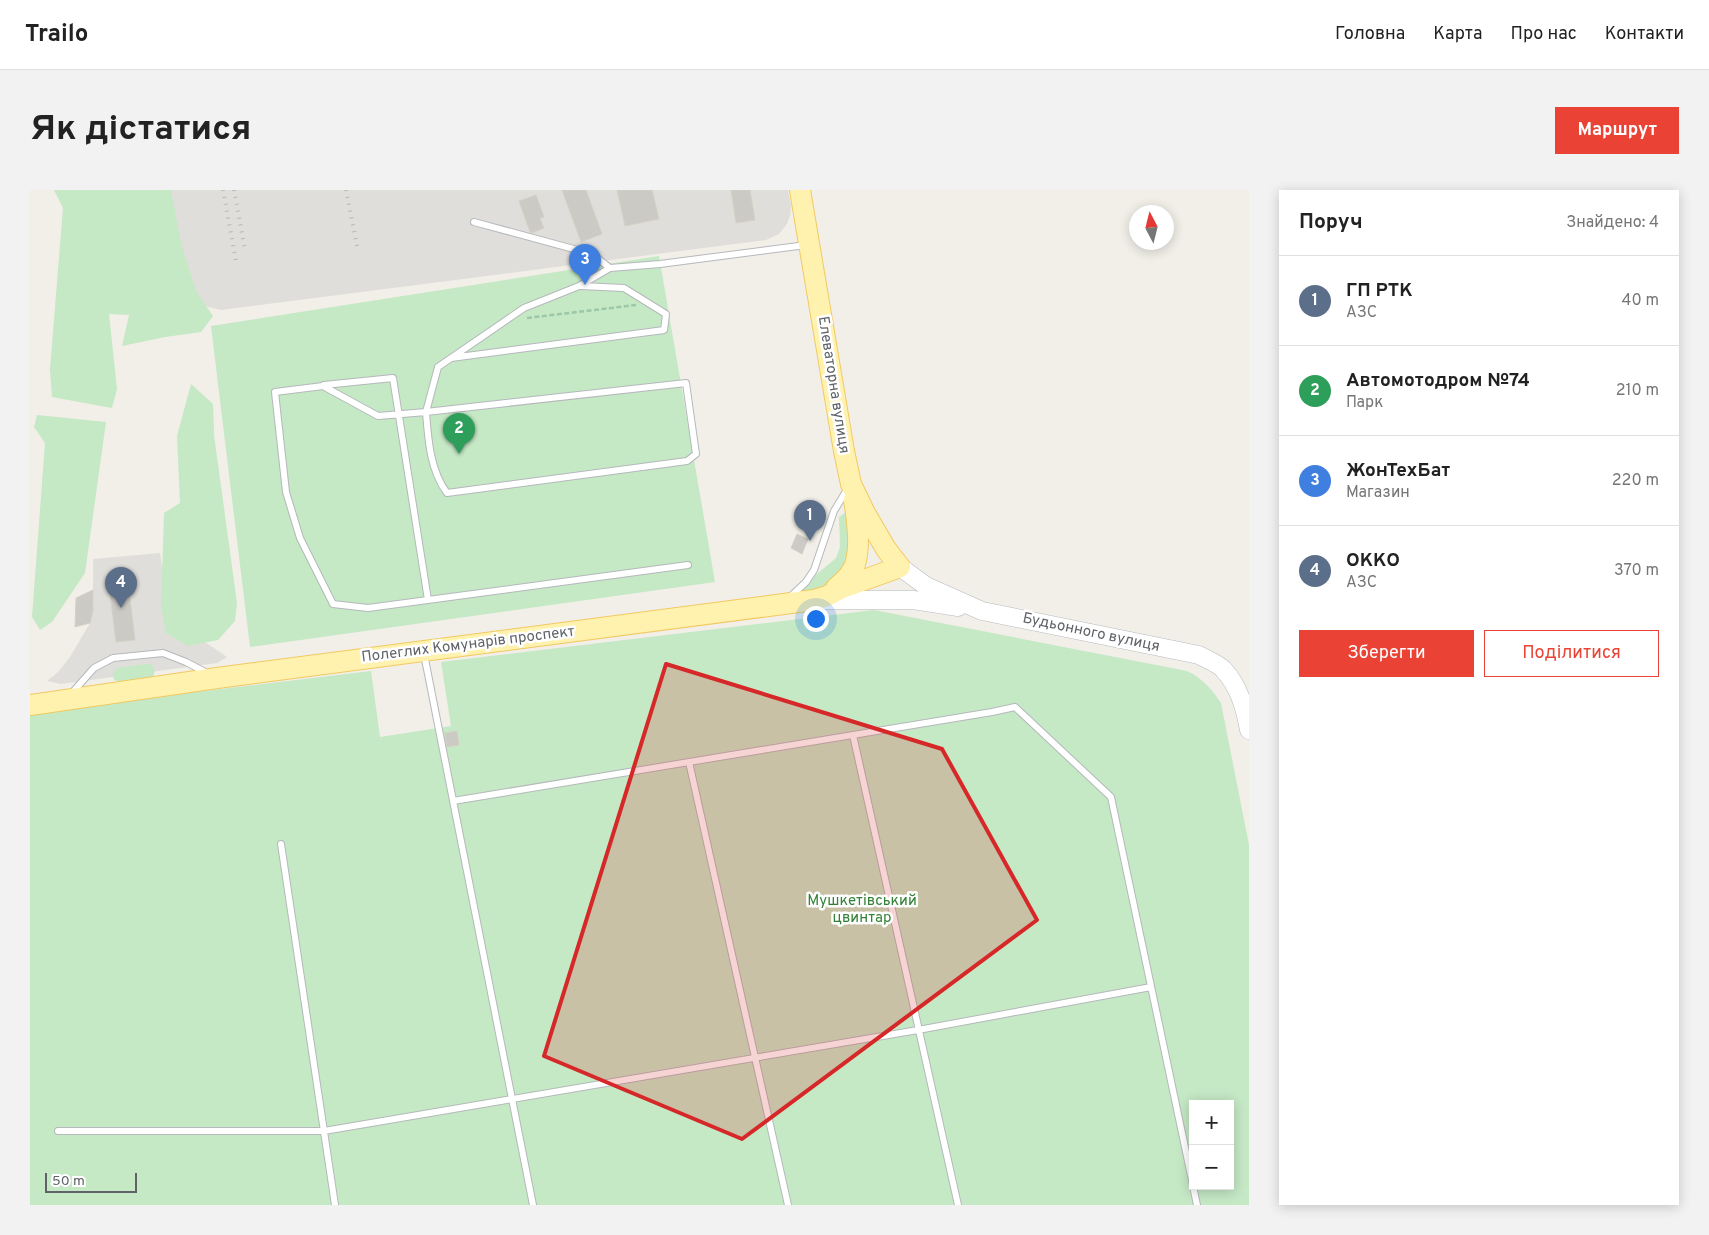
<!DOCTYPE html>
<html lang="uk">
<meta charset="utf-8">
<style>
:root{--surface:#fff;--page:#f2f2f2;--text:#222;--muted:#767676;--line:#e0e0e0;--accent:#ea4335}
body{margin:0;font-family:Overpass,sans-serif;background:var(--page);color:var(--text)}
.controls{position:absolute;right:15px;bottom:15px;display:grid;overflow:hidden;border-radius:0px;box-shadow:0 2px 12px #0003}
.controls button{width:45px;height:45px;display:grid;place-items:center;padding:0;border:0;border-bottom:1px solid var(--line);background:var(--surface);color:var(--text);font:25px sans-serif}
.compass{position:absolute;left:1099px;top:15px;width:45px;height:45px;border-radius:50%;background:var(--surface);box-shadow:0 2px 12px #0003;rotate:353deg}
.scale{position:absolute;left:15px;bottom:12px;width:92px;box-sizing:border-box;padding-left:5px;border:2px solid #5f6368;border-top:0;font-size:14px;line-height:18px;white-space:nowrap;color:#5f6368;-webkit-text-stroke:4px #fff;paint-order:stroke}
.you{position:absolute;left:785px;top:428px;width:18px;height:18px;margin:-12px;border:4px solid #fff;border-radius:50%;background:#1a73e8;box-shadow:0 0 0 8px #1a73e833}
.badge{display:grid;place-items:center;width:32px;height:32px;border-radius:50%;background:var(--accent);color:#fff;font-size:16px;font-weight:700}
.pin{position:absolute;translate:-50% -41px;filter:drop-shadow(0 1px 2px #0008)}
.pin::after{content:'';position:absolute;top:26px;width:18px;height:15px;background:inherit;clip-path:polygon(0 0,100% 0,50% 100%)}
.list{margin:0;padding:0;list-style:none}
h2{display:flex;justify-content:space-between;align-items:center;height:65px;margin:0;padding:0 20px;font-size:21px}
h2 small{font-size:16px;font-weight:400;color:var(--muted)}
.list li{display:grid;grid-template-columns:32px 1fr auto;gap:15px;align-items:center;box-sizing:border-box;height:90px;padding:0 20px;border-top:1px solid var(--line)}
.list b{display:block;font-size:19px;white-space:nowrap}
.list p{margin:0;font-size:16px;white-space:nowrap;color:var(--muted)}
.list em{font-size:16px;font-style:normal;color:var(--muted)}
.actions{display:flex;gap:10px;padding:15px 20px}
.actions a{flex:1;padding:11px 0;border:1px solid var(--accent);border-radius:0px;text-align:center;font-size:18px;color:var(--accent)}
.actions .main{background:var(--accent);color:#fff}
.map{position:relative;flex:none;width:1219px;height:1015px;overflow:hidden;border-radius:0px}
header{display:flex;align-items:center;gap:30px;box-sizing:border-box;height:70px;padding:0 25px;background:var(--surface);border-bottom:1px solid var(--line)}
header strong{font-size:24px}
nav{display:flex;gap:28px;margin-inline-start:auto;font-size:18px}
.intro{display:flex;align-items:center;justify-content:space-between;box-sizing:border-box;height:120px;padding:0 30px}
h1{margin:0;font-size:35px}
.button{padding:12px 22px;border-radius:0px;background:var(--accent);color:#fff;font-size:18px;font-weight:700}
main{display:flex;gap:30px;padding:0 30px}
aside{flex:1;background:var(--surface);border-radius:0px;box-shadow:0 2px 12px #0003}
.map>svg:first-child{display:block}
</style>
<header>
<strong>Trailo</strong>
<nav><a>Головна</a><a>Карта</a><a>Про нас</a><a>Контакти</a></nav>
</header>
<div class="intro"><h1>Як дістатися</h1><a class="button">Маршрут</a></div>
<main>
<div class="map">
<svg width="1219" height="1015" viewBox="0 0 1219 1015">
<rect width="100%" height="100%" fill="#f1efe8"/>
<!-- industrial -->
<path fill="#e0deda" d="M122 0H758L761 16 760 25 757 34 749 44 736 50 191 120 167 114Z
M130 363 135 396 169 448 197 467 187 473 31 494 17 491 28 482 40 467 60 433 63 421V369Z"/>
<!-- green -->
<path fill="#c5e8c5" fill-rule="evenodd" d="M24 0H141L151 53 166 101 183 126 171 142 135 147 92 156 99 125 79 124 87 199 82 218 22 207 20 179 33 18Z
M629 66 685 392 220 457 181 136Z
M161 194 183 214 184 245 207 413 205 431 188 450 158 456 136 443 131 416 134 323 150 313 147 246Z
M7 225 76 232 55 383 22 432 10 440 2 427 15 253 4 237Z
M816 322 820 353 812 387 780 402 763 404 806 368 810 357 809 327Z
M844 420 1157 481C1173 489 1181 498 1191 513L1219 655V1015H0V522L341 481 350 547 421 536 411 472ZM1163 914H1200V996H1163Z
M116 474H121C125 478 126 483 122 488L90 492 84 490 83 483 87 478Z"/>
<!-- building -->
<path fill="#cccac5" stroke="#d6d1c6" d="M532 0H556L572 44 551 52Z
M587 0H622L629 29 595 36Z
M701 0H720L725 30 706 33Z
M506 5 514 27 510 28 514 38 502 43 500 42 489 11Z
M767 344 778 349 772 364 761 358Z
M97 384 105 450 86 452 78 386Z
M63 400V421L60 433 45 437 46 408Z
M427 541 429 555 417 557 415 543Z"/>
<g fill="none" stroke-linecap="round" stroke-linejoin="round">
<!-- lane casing -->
<g stroke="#b5b8bc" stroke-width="8">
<path id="lane" d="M444 32 562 64 580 78
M421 168 634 140 636 124 594 98 551 96
M656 193 666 264 657 271 417 303C400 280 398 249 396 222Z
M294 195 363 188 398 410
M658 375 338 418 303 414 270 348 256 302 245 202 293 196 348 226 396 222 408 177 494 118 549 96 580 78 630 74 776 55
M759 408 776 392 784 380 804 321 818 298
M394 464 503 1015
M41 504 64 478 83 468 133 463 156 472 179 484
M823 545 928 1015
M659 572 758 1015
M423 611 962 522 985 517 1081 607 1163 995
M251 654 305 1015
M28 941H294L888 840 1121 797
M1163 996 1167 1015"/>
</g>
<!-- secondary casing -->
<g stroke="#b6babf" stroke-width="19">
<path id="secondary" d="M870 377 896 396 952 421 1169 465C1176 469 1187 473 1193 479 1209 496 1215 518 1219 540
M790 410H883L928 417"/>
</g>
<!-- primary casing -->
<g stroke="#f2c960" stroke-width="22">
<path id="primary" d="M806 398C812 393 818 388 822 381 832 365 827 328 824 310
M0 515 187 488 784 410 797 406 812 398 870 377 856 359 835 323 821 294 814 261 770 0"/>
</g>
<!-- path -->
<path stroke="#9cc7a9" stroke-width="2.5" stroke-dasharray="5 2.5" stroke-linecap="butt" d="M497 128 606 115"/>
<!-- lane -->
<use href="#lane" stroke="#fff" stroke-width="6"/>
<!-- secondary -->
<use href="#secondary" stroke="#fff" stroke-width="18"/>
<!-- primary -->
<use href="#primary" stroke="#fff2af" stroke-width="20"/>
<!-- rail -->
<path stroke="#b6b7b8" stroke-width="4" stroke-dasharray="1 6" stroke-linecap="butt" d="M193 0 206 71
M204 0 215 60
M316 0 328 61"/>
</g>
<!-- marked area -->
<path fill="#d62828" fill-opacity="0.2" stroke="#d62828" stroke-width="4" stroke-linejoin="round" d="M636 474 912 559 1007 730 712 949 514 866Z"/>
<g text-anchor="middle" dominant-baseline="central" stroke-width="5" stroke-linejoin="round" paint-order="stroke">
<!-- street labels -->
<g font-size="15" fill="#5f6368" stroke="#fff">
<text transform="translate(803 195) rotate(81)">Елеваторна вулиця</text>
<text transform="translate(1061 443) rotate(12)">Будьонного вулиця</text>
<text transform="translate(438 455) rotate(-7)">Полеглих Комунарів проспект</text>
</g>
<!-- park labels -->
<g font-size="15" fill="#348238" stroke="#fff">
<text x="832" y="711">Мушкетівський<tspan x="832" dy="17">цвинтар</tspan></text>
</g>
</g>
</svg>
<div class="controls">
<button>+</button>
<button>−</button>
</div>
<svg class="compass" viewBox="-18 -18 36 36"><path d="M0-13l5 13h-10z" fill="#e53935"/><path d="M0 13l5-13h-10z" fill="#767676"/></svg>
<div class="scale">50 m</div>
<div class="you"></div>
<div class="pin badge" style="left:780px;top:351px;background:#5c6f8a">1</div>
<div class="pin badge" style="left:429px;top:264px;background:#2e9e5b">2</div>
<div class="pin badge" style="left:555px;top:95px;background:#3f7fe0">3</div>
<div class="pin badge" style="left:91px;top:418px;background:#5c6f8a">4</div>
</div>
<aside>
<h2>Поруч<small>Знайдено: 4</small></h2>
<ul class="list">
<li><span class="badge" style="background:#5c6f8a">1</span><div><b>ГП РТК</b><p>АЗС</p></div><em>40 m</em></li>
<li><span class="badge" style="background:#2e9e5b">2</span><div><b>Автомотодром №74</b><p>Парк</p></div><em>210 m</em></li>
<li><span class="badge" style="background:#3f7fe0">3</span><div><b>ЖонТехБат</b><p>Магазин</p></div><em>220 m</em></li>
<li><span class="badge" style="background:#5c6f8a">4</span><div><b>ОККО</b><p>АЗС</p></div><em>370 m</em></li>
</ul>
<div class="actions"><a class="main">Зберегти</a><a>Поділитися</a></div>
</aside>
</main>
